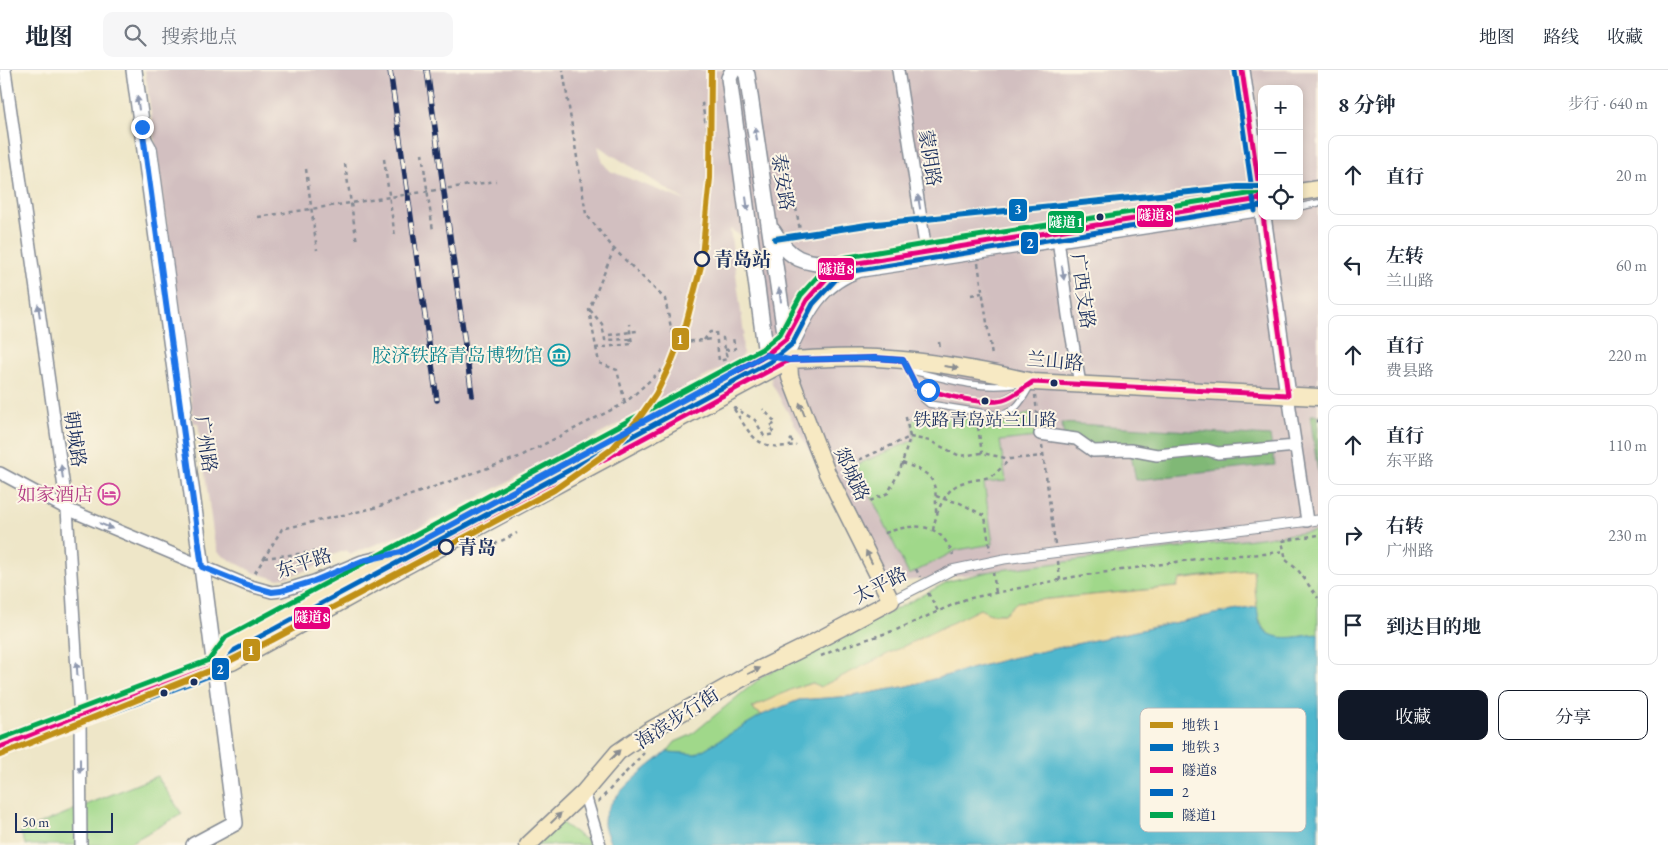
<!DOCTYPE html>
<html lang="zh">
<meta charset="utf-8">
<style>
:root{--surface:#fff;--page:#f6f6f7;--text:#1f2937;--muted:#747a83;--line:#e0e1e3;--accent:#111827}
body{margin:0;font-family:"EB Garamond","Noto Serif SC",serif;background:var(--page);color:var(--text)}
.controls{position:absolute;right:15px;top:15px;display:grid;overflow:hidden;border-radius:10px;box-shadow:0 2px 8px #0003}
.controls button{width:45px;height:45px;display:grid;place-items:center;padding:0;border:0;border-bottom:1px solid var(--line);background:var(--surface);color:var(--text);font:25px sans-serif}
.scale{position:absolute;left:15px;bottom:12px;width:98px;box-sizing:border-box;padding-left:5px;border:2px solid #1b2f5e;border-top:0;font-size:14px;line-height:18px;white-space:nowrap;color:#1b2f5e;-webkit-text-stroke:4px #fcf5e5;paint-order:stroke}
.stop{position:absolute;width:15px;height:15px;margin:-11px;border:4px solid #1a73e8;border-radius:50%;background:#fff}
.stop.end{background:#1a73e8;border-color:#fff;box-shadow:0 1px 5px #0008}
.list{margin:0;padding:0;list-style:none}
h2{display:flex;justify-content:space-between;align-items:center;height:65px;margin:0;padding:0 20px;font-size:21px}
h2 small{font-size:16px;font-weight:400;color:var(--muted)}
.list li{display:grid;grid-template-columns:32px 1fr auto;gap:15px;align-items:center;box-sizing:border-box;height:80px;margin:0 10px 10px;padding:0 10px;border:1px solid var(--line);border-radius:10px}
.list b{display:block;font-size:19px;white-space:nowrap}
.list p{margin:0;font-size:16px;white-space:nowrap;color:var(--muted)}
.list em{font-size:16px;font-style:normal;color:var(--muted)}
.actions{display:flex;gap:10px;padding:15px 20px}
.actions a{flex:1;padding:11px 0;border:1px solid var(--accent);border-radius:10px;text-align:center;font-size:18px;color:var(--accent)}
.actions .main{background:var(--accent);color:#fff}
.icon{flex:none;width:28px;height:28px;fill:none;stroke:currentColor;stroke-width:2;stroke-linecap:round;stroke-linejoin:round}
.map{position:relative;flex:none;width:1318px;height:775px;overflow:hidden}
header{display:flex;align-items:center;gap:30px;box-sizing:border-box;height:70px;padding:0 25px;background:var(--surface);border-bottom:1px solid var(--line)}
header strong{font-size:24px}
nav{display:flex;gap:28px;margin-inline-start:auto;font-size:18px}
.search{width:350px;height:45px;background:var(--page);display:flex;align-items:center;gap:12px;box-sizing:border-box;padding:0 18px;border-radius:10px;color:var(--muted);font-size:19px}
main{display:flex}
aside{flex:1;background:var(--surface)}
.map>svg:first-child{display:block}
</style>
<header>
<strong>地图</strong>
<div class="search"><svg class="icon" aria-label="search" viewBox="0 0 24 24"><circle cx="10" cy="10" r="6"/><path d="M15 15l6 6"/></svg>搜索地点</div>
<nav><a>地图</a><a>路线</a><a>收藏</a></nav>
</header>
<main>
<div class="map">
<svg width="1318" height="775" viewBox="0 0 1318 775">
<rect width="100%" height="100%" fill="#fcf5e5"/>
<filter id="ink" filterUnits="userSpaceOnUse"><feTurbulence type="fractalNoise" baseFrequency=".02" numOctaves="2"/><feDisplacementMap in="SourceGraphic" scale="10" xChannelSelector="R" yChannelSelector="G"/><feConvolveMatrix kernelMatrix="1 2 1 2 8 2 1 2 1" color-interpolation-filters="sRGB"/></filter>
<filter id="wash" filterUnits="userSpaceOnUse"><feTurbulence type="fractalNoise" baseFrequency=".0096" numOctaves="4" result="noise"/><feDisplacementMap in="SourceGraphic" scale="20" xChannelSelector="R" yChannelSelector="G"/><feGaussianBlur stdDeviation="1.12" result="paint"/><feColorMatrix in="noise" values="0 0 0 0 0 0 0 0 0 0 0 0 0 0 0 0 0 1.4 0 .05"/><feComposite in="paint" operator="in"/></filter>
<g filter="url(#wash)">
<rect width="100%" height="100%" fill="#eee6c8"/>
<!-- industrial -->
<path fill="#d2bfc0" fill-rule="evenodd" d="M145 0H1318V470L884 513 772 314 746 169 730 159 744 264 742 267 743 283 740 288 571 380 418 458 351 484 346 480 328 487 329 492 287 507 277 509 255 503 223 486 218 482 214 469 198 353H194ZM1262 19H1299V146H1262ZM598 76 686 131 610 101 603 93Z"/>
<!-- green -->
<path fill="#a0d88a" stroke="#5e8474" d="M1031 342 1036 367 1000 371 1006 411 984 413 993 474 957 480 909 505 856 395 914 370 912 352 920 343 1004 354Z
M1318 461V564C1307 565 1294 568 1283 568 1253 568 1255 522 1253 500L1180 509 1177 517 1018 532 1004 544H990L820 617 813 613 795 618 752 638 762 645 696 684 667 682 675 672 691 665 764 605 832 573 949 511 992 501Z
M157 706 182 744 126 775H26L20 762Z
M556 749 593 775H528Z"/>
<!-- forest -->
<path fill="#80b876" stroke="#4e746a" d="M1310 345H1318V404Z
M1062 353 1270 366 1275 395 1136 410 1130 380 1087 386 1086 376 1065 378Z"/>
<!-- sand -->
<path fill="#eeda9e" stroke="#84847e" d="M1253 500 1257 537 1215 544 1007 589 908 616 853 626 799 630 762 645 751 638 795 618 813 613 820 617 980 539 990 544H1004L1017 532 1177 517 1179 510Z"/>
<!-- water -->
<path fill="#4fb7cd" stroke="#357396" d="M1257 537C1258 542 1258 549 1260 553 1269 575 1300 566 1318 564V775H611C609 768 604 760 604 753 603 729 650 695 667 682L696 684 762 645 799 630 853 626 908 616 1007 589 1215 544Z"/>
</g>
<g filter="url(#ink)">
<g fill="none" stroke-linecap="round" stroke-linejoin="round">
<!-- service casing -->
<g stroke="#848a93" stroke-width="8">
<path id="service" d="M148 67 154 78 189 335 187 347
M1299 137 1318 133
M792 284C809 249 821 217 861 204L1262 143
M904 292 916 316C935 323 982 335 1001 330 1011 327 1021 319 1029 314
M909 300C944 309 982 321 1018 314
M916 316 922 328 929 334 998 345C1017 343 1023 328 1032 313"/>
</g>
<!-- pedestrian casing -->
<g stroke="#848a93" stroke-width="11">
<path id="pedestrian" d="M891 531 952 500 1004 489 1318 450"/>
</g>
<!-- minor casing -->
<g stroke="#848a93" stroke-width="14">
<path id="minor" d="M5 0 67 439 80 648 81 775
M898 0 926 181
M1057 161 1068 245 1080 314
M1288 325 1307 451
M1040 364 1076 369 1093 381 1130 380 1157 385 1207 380 1218 383 1296 376
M0 403 67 439 247 515 272 522 281 521 314 511 362 491 384 486
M584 722 600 775"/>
</g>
<!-- tertiary casing -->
<g stroke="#848a93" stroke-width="18">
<path id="tertiary" d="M134 0 202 497 235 753 194 775
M733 0 729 8 766 285
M744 0 747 5 789 290
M1242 0 1262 140
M1263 146 1288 325
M773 161C793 196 808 192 845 195"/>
</g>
<!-- secondary casing -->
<g stroke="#848a93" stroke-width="19">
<path id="secondary" d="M1299 122 1318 119
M778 288 789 290C818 289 848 286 877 288 929 291 982 300 1033 312L1318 327
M214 596 230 574 766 285 786 269 807 230 834 200 845 195 926 181 1262 129
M0 677 214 596 232 592 402 498 789 290
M528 775 584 722 618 682 647 662 748 605 809 575 891 531 827 403 790 307 789 290"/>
</g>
<!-- path -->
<path stroke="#848a93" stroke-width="2.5" stroke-dasharray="4 4" stroke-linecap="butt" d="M707 60 702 34 712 32
M422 83 433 161
M384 89 395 167
M345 94 357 173
M306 99 317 180
M796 138 801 166
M614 179 589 240 599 293 617 300 625 333
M978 193 992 286
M971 225 982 223
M590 240 602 254 605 270 631 269
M609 265 637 261
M704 270 710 262H716L719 291 727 289 723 268H719
M939 272 940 278
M674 273 713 269
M595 278 632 274 629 254
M725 280 735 279 733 268
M1035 325 1038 352
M733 337 755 350 764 366 774 364 770 356 776 353 763 339
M734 339C753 369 758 381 796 375
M1318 349V353
M978 357 982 383
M790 369 796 375
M1042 375 1055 474
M852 393 910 367 905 343
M902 393C935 404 936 409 936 443
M936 426 944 429 960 433 985 446 990 481
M870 431 888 423 900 400 910 367 930 371 960 386 982 383 1010 389 1043 386
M933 460C936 444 943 422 959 414 969 410 980 410 989 407 997 404 1004 394 1010 389
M885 463C914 453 940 451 953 485
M1318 465 1282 471 1286 490 1298 500 1318 528
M487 478 517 463
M264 488 322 481
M1058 491 1060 510
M916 499 920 507
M993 502 996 523
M255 503 282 459 374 438 519 387 625 333 677 286 665 229 614 179 586 144 563 0
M928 523 938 541
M821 586 837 579 896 560 966 529 1073 507 1217 486 1265 484 1284 481
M598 732 644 683"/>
<!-- service -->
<use href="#service" stroke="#fff" stroke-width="5.5"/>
<!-- pedestrian -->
<use href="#pedestrian" stroke="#fff" stroke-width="9"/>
<!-- minor -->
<use href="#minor" stroke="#fff" stroke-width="11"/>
<!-- tertiary -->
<use href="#tertiary" stroke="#fff" stroke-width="15"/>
<!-- secondary -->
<use href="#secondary" stroke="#f7e9c3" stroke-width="16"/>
<!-- rail casing -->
<g stroke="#1b2f5e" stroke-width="5.5">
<path id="rail" d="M390 0 437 330
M427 0 472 325"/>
</g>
<!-- rail -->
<use href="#rail" stroke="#fcf5e5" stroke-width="4" stroke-dasharray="11" stroke-linecap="butt"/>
<!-- path-bridge -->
<path stroke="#848a93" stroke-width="2.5" stroke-dasharray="4 4" stroke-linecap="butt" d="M258 147 496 111"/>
<!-- bus-1 casing -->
<g stroke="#fcf5e5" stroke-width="9">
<path id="bus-1" d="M1242 0 1262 138
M739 300 766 285 786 269 807 230 834 200 845 195 1260 129
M0 677 214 596 232 592 402 498 789 290 875 288 903 290 916 316C940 324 979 336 1003 330 1014 327 1023 318 1033 312L1288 325 1263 146"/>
</g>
<!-- bus-2 casing -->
<g stroke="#fcf5e5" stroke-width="9">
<path id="bus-2" d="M1235 1 1255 141
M3 684 217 603 235 580 770 292 792 274 813 234 839 206 847 202 1261 136"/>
</g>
<!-- bus-3 casing -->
<g stroke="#fcf5e5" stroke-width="9">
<path id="bus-3" d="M0 669 209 590 226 567 762 279 780 264 801 225 829 194 842 188 925 174 1261 122"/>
</g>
<!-- bus-1 -->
<use href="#bus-1" stroke="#e5007d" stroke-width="5"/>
<!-- bus-2 -->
<use href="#bus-2" stroke="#0065bd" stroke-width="5"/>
<!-- bus-3 -->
<use href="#bus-3" stroke="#00a651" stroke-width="5"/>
<!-- metro-1 casing -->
<g stroke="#fcf5e5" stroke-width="10">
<path id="metro-1" d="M0 685 209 601 272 570 554 420 612 379 640 347 656 324 671 293 686 254 701 196 710 108 711 0"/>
</g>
<!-- metro-2 casing -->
<g stroke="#fcf5e5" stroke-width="10">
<path id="metro-2" d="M775 169 867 155 1238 117H1262"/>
</g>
<!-- metro-1 -->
<use href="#metro-1" stroke="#c09018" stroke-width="6"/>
<!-- metro-2 -->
<use href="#metro-2" stroke="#006dbb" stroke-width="6"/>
</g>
<!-- one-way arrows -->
<defs><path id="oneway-solid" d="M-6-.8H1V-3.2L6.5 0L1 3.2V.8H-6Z" transform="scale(1.25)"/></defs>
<g fill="#8d97ae">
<use href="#oneway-solid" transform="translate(138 33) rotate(-98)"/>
<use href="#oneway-solid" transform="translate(756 64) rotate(-99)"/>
<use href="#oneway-solid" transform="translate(919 132) rotate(-99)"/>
<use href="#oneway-solid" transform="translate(747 134) rotate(82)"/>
<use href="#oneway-solid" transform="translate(1063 203) rotate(82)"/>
<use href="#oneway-solid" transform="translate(780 225) rotate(-98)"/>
<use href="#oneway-solid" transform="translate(39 241) rotate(-98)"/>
<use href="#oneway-solid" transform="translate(62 402) rotate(-98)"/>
<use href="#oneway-solid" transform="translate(106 456) rotate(23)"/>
<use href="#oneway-solid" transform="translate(77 599) rotate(-94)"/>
<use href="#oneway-solid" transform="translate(80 696) rotate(90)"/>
</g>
<g fill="#898c90">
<use href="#oneway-solid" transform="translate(951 297) rotate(8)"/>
<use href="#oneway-solid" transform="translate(802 339) rotate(-111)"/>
<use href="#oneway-solid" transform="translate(869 487) rotate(-116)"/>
<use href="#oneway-solid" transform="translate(754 601) rotate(-26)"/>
<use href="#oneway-solid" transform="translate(615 685) rotate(-46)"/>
<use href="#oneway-solid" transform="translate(556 748) rotate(-44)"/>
</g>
</g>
<g fill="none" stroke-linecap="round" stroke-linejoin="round" filter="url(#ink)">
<!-- route -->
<path stroke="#1a73e8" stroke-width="6" d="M142 57 202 497 247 515 272 522 281 521 314 511 362 491 401 482 766 285 789 290 875 288 903 290 916 316 928 320"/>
</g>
<!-- icons -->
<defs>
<g id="museum-ring" transform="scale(1.125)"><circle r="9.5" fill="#fcf5e5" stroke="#0f9aa8" stroke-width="1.5"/><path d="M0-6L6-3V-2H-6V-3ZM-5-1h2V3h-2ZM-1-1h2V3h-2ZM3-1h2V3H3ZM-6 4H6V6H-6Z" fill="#0f9aa8"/></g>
<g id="hotel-ring" transform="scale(1.125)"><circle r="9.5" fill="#fcf5e5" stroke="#d1479c" stroke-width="1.5"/><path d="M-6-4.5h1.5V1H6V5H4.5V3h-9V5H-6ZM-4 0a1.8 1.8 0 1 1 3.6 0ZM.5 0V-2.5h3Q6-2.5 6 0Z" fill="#d1479c"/></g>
</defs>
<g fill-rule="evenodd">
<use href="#museum-ring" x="559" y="285"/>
<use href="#hotel-ring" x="109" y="424"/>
</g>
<!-- markers -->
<g fill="#1b2f5e" stroke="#fcf5e5" stroke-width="2">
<circle cx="1100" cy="147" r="4.5"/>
<circle cx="1054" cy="313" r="4.5"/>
<circle cx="985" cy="331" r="4.5"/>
<circle cx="194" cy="612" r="4.5"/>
<circle cx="164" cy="623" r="4.5"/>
</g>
<g fill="#fcf5e5" stroke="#1b2f5e" stroke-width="2.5">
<circle cx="702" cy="189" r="7"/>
<circle cx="446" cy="477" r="7"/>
</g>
<g text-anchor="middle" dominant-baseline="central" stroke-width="4" stroke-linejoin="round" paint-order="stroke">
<!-- bus labels -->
<g font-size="18" fill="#1b2f5e" stroke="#fcf5e5">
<text x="985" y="349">铁路青岛站兰山路</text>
</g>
<!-- street labels -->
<g font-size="19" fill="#1b2f5e" stroke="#fcf5e5">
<text transform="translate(930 88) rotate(81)">蒙阴路</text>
<text transform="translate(783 112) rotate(81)">泰安路</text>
<text transform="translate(1083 221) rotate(82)">广西支路</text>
<text transform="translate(1055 291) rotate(5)">兰山路</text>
<text transform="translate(75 369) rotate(82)">朝城路</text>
<text transform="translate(206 374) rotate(82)">广州路</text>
<text transform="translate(852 404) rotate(65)">郯城路</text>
<text transform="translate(304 493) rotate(-18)">东平路</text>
<text transform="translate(880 515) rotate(-27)">太平路</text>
<text transform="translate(677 648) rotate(-33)">海滨步行街</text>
</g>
<!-- stop labels -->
<g font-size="19" font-weight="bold" fill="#1b2f5e" stroke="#fcf5e5" text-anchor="start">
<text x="714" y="189">青岛站</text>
<text x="458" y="477">青岛</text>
</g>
<!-- culture labels -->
<g font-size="19" fill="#0d838f" stroke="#fcf5e5" text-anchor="end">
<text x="543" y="285">胶济铁路青岛博物馆</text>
</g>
<!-- hotel labels -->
<g font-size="19" fill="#b23c85" stroke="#fcf5e5" text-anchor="end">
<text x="93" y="424">如家酒店</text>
</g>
</g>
<!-- legend -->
<rect x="1140" y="638" width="166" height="124" rx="8" fill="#fcf5e5" stroke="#b8babc" stroke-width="1"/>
<rect x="1150" y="652" width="23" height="6" fill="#c09018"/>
<rect x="1150" y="674" width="23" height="7" fill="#006dbb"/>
<rect x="1150" y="697" width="23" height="6" fill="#e5007d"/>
<rect x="1150" y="719" width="23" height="7" fill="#0065bd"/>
<rect x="1150" y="742" width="23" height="6" fill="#00a651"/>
<g font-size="14" fill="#1b2f5e">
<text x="1182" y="660">地铁 1</text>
<text x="1182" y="682">地铁 3</text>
<text x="1182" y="705">隧道8</text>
<text x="1182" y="727">2</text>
<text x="1182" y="750">隧道1</text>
</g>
<g stroke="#fcf5e5" stroke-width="2">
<rect x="1008" y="128" width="20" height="24" rx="5" fill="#006dbb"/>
<rect x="1136" y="134" width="38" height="24" rx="5" fill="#e5007d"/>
<rect x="1047" y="140" width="38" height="24" rx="5" fill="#00a651"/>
<rect x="1020" y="161" width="19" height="24" rx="5" fill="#0065bd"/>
<rect x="817" y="187" width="38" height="24" rx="5" fill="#e5007d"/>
<rect x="671" y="257" width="19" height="24" rx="5" fill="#c09018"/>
<rect x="293" y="536" width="38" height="24" rx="5" fill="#e5007d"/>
<rect x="242" y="568" width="19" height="24" rx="5" fill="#c09018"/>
<rect x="211" y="587" width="19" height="24" rx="5" fill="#0065bd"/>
</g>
<g font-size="14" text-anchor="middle" font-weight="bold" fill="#fff">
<text x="1018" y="144">3</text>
<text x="1155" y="150">隧道8</text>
<text x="1066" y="157">隧道1</text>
<text x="1030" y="178">2</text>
<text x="836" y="204">隧道8</text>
<text x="680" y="274">1</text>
<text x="312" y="552">隧道8</text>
<text x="251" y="585">1</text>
<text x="220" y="604">2</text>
</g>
</svg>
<div class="controls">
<button>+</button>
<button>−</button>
<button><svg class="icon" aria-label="locate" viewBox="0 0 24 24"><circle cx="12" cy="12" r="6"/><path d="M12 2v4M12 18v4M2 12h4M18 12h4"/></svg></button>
</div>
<div class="scale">50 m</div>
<div class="stop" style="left:928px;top:320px"></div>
<div class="stop end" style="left:142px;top:57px"></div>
</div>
<aside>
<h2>8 分钟<small>步行 · 640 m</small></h2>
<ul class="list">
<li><svg class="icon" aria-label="ahead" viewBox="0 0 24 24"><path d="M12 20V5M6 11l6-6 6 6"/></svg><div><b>直行</b></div><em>20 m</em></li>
<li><svg class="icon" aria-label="left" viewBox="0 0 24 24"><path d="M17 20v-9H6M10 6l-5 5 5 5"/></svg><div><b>左转</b><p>兰山路</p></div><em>60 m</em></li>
<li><svg class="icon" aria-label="ahead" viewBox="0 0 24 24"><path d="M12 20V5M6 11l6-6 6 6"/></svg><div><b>直行</b><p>费县路</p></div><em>220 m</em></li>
<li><svg class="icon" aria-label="ahead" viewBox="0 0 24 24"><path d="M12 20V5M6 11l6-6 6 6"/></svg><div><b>直行</b><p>东平路</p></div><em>110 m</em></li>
<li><svg class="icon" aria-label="right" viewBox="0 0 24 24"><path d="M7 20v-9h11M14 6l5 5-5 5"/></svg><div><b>右转</b><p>广州路</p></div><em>230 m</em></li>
<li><svg class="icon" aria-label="arrive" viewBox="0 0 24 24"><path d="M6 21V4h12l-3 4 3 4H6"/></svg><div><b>到达目的地</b></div></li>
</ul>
<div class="actions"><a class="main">收藏</a><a>分享</a></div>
</aside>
</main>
